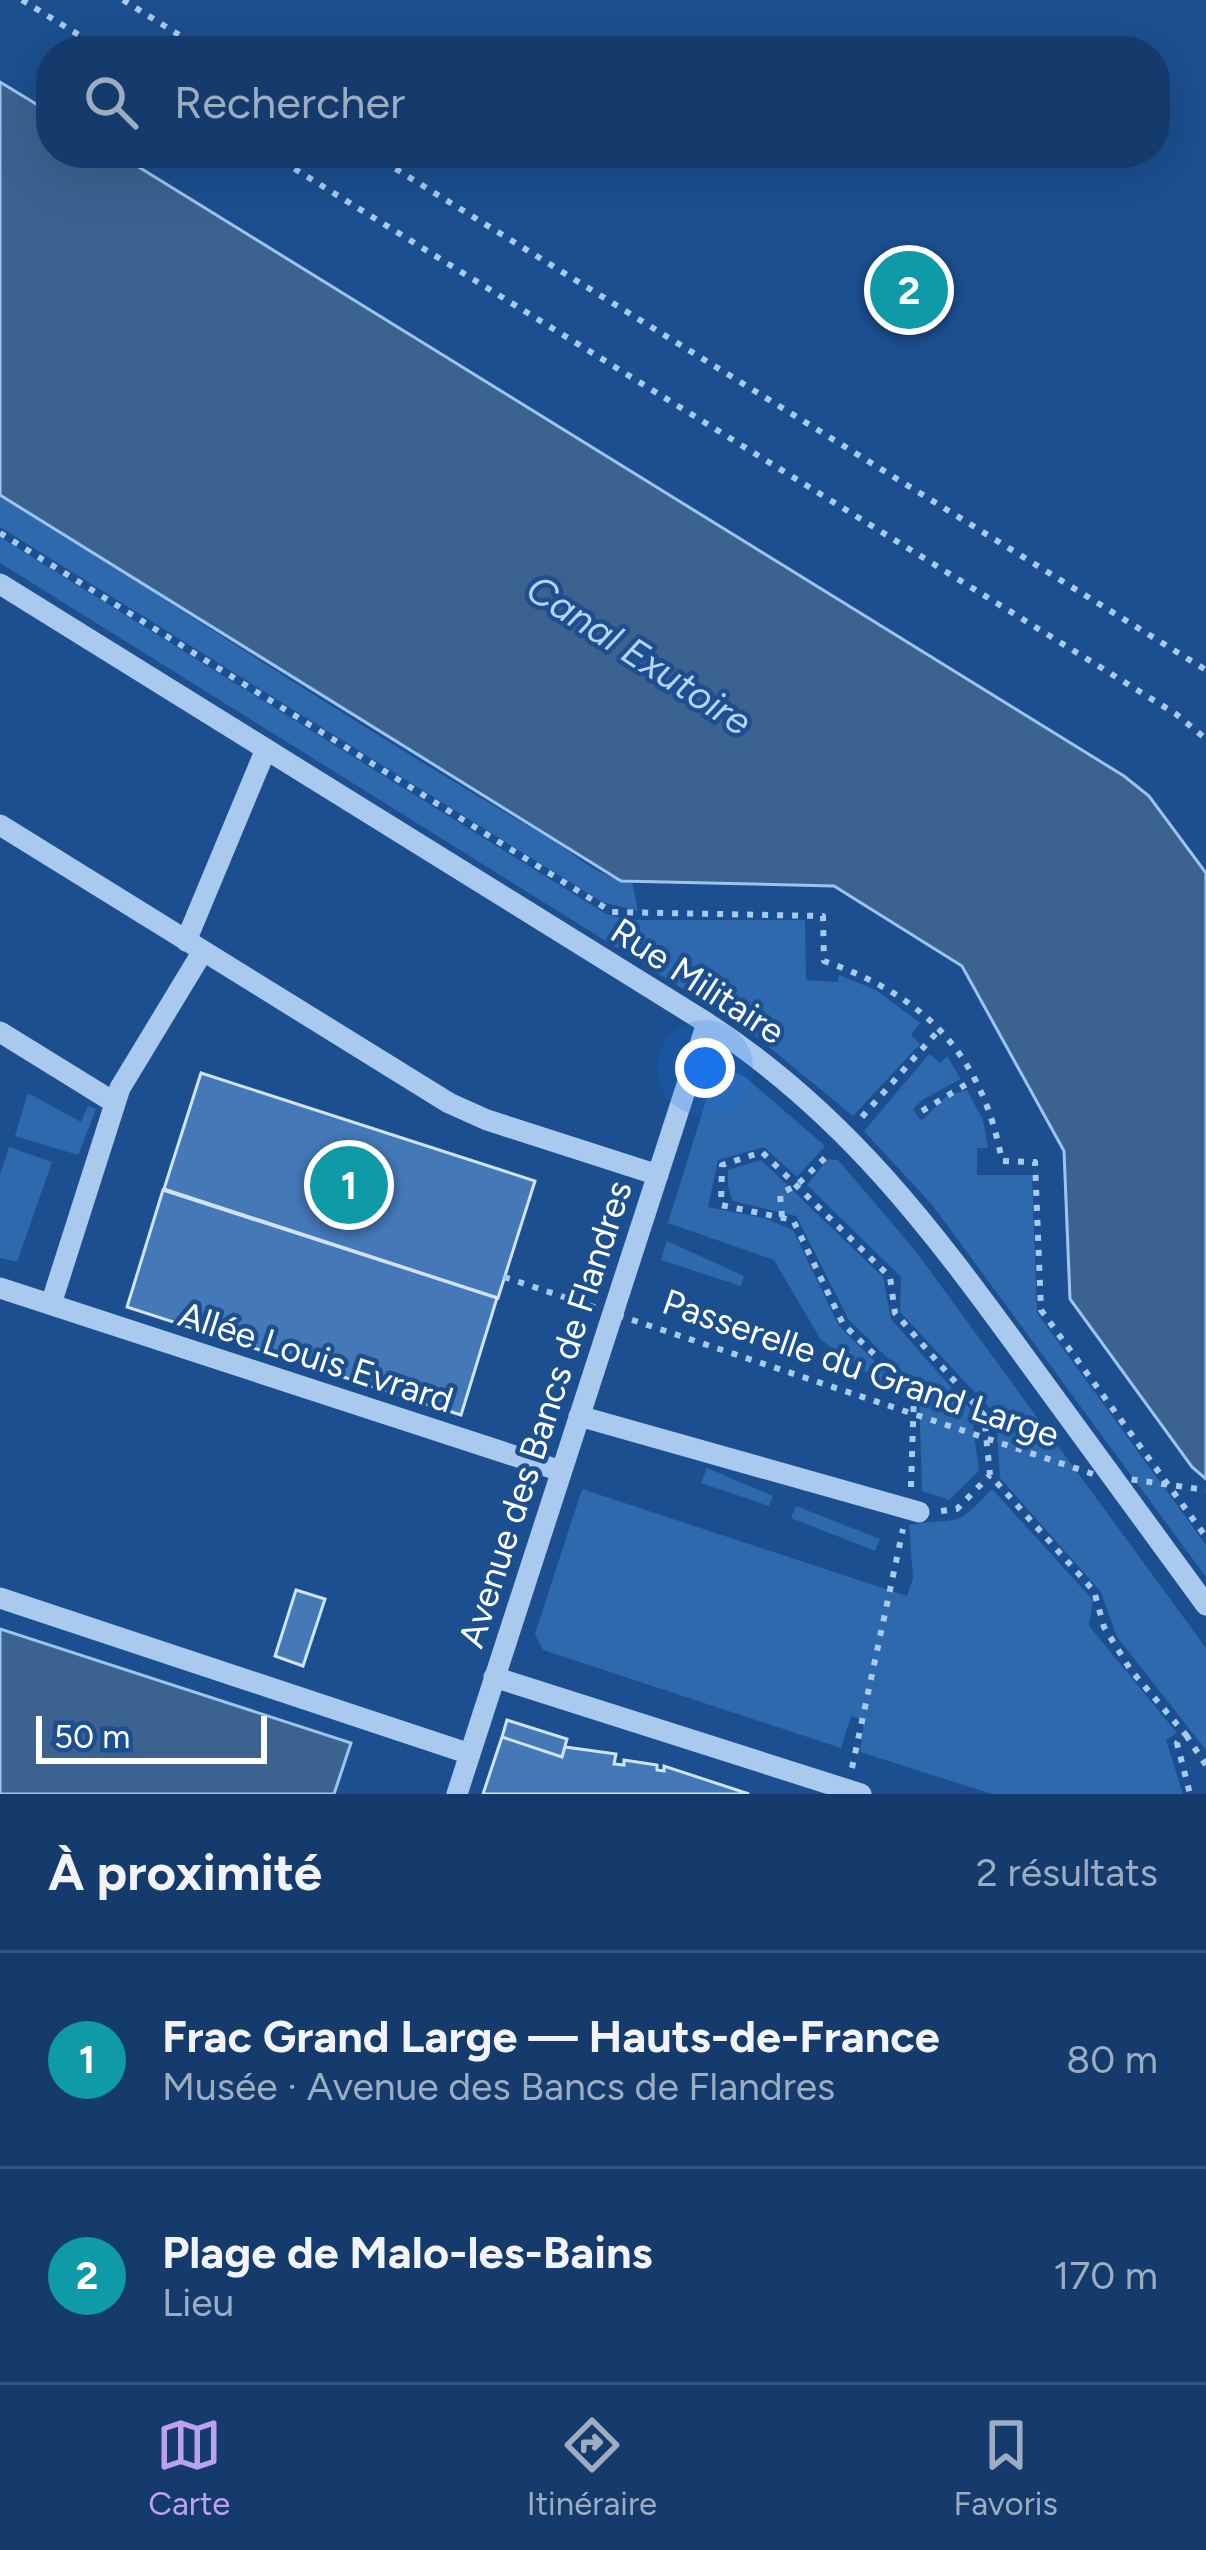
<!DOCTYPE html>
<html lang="fr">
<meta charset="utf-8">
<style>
:root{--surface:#143b6b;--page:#214673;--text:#f1f3f6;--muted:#9dadc1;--line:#33557e;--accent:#bca0f2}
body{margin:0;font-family:Figtree,sans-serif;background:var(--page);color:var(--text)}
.scale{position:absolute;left:36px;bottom:30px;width:231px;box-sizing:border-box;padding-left:12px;border:6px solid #fff;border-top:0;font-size:33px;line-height:42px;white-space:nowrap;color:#fff;-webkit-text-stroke:9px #1b4f8f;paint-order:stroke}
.you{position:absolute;left:705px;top:1068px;width:42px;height:42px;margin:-30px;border:9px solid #fff;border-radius:50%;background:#1a73e8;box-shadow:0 0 0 18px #1a73e833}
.badge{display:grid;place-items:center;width:78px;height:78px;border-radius:50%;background:var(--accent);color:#fff;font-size:39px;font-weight:700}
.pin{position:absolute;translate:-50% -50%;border:6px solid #fff;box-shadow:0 3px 12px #0006}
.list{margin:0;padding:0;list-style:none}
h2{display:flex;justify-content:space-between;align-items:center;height:156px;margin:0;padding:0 48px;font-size:51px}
h2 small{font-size:39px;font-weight:400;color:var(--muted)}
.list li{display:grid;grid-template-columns:78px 1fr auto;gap:36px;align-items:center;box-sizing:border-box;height:216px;padding:0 48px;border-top:3px solid var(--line)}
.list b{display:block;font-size:45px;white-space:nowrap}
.list p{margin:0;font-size:39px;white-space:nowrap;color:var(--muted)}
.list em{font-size:39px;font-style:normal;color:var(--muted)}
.icon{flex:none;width:66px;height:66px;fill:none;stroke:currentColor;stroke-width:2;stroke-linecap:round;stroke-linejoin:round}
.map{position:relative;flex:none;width:1206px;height:1794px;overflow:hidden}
.search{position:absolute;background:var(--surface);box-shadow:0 12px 48px #0002;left:36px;right:36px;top:36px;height:132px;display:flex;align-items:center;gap:30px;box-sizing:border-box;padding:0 42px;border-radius:48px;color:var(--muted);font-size:45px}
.sheet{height:588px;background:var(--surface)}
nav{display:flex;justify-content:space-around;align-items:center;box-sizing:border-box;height:168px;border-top:3px solid var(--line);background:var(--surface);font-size:33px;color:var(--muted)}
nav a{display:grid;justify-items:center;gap:6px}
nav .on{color:var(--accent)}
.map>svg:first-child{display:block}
</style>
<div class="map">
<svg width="1206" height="1794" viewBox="0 0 1206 1794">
<rect width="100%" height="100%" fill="#1b4f8f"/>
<!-- green -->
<path fill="#2e69ad" d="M0 495C181 608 359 728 544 835 569 849 602 882 632 881L638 911 602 902 0 527Z
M0 537 606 914 631 920H805L806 980 838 982 839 975 876 990 920 1023 911 1035 920 1044 853 1116 747 1029 0 563Z
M929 1054 940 1063 947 1056 961 1079 922 1100 913 1109 921 1121 948 1095 967 1090 983 1120 988 1148H977V1175H1032L1037 1313 1206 1545V1577L933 1206 864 1131Z
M721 1068 744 1076 825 1146 797 1177 764 1147 718 1160 708 1207 764 1218 793 1230 839 1326 909 1395 910 1403 821 1340 774 1260 668 1223 713 1078Z
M28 1093 81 1122 88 1106 96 1109 78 1155 15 1136Z
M9 1147 52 1162 17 1262 0 1258V1175Z
M828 1159 838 1160 914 1249 1206 1648V1750L1117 1637 1101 1592 1000 1478 996 1415 900 1312 901 1277 807 1185Z
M761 1160 883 1277 891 1319 971 1410 979 1471 949 1500 922 1491 919 1389 849 1320 796 1216 733 1201 728 1187V1170Z
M667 1241 744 1276 741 1286 661 1260Z
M707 1468 773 1496 769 1506 701 1483Z
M582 1489 907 1596 913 1578 909 1525C961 1516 953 1531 992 1489L1093 1600 1089 1626 1177 1733 1166 1740 1183 1794H992L860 1752 864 1721 851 1716 841 1748 543 1650 535 1634Z
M796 1506 880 1539 875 1551 791 1518Z"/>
<!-- water -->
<path fill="#3c6290" stroke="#9cc4f0" stroke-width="3" d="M0 82 51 113V153H116L1124 776 1149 796 1206 873V1479L1192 1467 1070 1299 1064 1151 962 966 834 886 621 881 0 495Z
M0 1629 351 1743 334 1794H0Z"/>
<!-- building -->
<path fill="#4478b7" stroke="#cfe3fa" stroke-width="3" d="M201 1073 535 1181 498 1298 164 1189Z
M163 1190 497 1298 461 1415 127 1307Z
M296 1590 325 1599 303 1666 275 1656Z
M507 1720 567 1739 562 1757 502 1737Z
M502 1737 562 1757 565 1747 616 1754 614 1764 624 1765V1760L657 1765V1770L664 1771V1766L749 1794H483Z"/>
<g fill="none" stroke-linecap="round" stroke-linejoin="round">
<!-- path -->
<path stroke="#a9c9ee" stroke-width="6" stroke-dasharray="6 9" stroke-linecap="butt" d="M22 0 105 51
M123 0 205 51
M269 153 1176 714 1206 739
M370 153 1206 670
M0 533 612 912 823 916 824 961C925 996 982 1054 1002 1161L1035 1162 1041 1310 1206 1537
M922 1111 975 1079
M862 1117 939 1030
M782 1217 780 1194 797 1185 829 1154
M911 1487 914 1393 843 1324 793 1220 721 1205 722 1165 762 1152 890 1277 895 1313 984 1415 990 1475 1094 1591 1104 1627 1130 1669 1186 1735 1177 1743 1190 1794
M941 1511 957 1509 990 1475
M1186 1735 1206 1765
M852 1768 903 1529"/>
<!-- minor -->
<path stroke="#a9c9ee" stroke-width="21" d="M0 584 707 1023C845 1113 932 1229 1027 1360 1087 1442 1146 1523 1206 1605
M0 825 449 1103 487 1120 658 1175
M186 941 266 749
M0 1032 115 1103
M0 1288 561 1471
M51 1304 120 1088 203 951
M579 1416 919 1512
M0 1598 470 1754
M494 1677 861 1794
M457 1794 707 1023"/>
<!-- path-bridge -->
<path stroke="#a9c9ee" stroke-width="6" stroke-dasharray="6 9" stroke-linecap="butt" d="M504 1277 1093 1474 1206 1490"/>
</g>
<g text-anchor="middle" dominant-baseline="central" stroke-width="9" stroke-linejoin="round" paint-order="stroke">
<!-- street labels -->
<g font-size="36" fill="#fff" stroke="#1b4f8f">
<text transform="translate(698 981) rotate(33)">Rue Militaire</text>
<text transform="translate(316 1357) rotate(18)">Allée Louis Evrard</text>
<text transform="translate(861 1368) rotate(19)">Passerelle du Grand Large</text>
<text transform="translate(545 1414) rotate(-72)">Avenue des Bancs de Flandres</text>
</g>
<!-- water labels -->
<g font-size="39" font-style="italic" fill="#b5d3f5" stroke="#1b4f8f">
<text transform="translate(639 655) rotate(33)">Canal Exutoire</text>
</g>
</g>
</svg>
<div class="scale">50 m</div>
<div class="you"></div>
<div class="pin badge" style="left:349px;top:1185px;background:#0f9aa8">1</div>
<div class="pin badge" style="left:909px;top:290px;background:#0f9aa8">2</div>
<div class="search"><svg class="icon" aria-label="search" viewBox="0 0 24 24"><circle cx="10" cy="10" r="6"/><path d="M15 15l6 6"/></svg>Rechercher</div>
</div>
<section class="sheet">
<h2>À proximité<small>2 résultats</small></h2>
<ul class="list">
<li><span class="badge" style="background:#0f9aa8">1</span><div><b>Frac Grand Large — Hauts-de-France</b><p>Musée · Avenue des Bancs de Flandres</p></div><em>80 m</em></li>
<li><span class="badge" style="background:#0f9aa8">2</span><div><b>Plage de Malo-les-Bains</b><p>Lieu</p></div><em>170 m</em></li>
</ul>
</section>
<nav>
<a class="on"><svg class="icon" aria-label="map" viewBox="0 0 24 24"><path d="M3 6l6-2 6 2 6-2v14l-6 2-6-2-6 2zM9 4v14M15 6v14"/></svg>Carte</a>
<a><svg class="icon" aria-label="directions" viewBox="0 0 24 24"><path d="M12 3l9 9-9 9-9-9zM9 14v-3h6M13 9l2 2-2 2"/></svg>Itinéraire</a>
<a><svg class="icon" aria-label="saved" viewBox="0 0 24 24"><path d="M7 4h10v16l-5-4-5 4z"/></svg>Favoris</a>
</nav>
